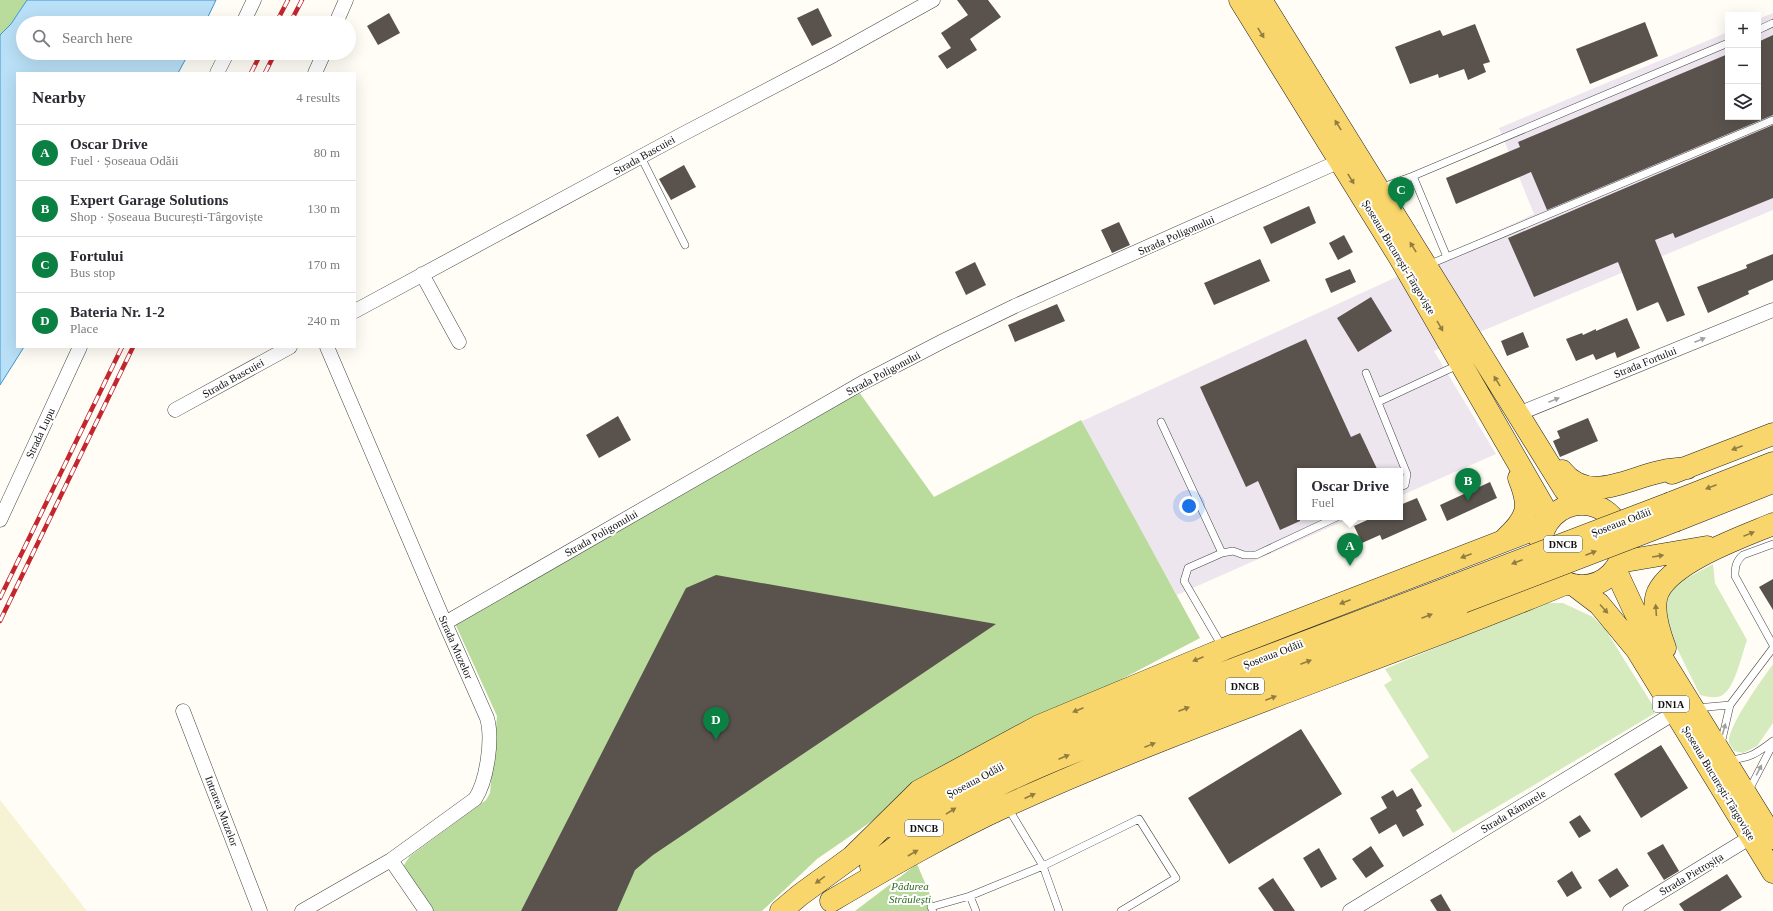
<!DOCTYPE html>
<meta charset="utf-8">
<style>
:root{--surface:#fff;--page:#f2f2f3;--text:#2b2b33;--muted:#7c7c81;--line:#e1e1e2;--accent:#0b8043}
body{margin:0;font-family:"Times New Roman",serif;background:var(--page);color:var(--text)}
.controls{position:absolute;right:12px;top:12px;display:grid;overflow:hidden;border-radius:0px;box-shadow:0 4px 16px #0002}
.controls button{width:36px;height:36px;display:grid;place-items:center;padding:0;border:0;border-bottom:1px solid var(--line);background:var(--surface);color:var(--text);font:20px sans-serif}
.you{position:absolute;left:1189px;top:506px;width:14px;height:14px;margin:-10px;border:3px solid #fff;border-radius:50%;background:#1a73e8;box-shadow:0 0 0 6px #1a73e833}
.badge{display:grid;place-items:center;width:26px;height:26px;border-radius:50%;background:var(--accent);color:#fff;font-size:13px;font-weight:700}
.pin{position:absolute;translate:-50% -33px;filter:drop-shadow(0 1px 2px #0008)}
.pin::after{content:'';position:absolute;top:21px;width:14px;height:12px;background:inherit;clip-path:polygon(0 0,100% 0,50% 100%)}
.popup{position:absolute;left:1297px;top:468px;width:106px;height:52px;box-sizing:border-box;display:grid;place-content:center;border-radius:0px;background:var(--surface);filter:drop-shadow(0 1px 3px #0005);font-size:13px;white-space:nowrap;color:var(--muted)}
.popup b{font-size:15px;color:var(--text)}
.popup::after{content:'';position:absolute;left:50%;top:100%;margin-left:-8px;border:8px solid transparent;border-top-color:var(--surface)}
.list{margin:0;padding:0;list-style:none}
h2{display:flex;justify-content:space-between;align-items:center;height:52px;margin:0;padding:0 16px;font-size:17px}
h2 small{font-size:13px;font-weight:400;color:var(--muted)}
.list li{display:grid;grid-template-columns:26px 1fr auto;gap:12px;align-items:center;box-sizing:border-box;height:56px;padding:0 16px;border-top:1px solid var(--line)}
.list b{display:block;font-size:15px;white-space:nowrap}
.list p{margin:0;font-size:13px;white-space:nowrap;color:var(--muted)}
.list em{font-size:13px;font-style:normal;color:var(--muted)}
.icon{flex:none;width:22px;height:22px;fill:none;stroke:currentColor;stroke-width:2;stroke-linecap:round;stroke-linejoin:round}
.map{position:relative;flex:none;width:1773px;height:911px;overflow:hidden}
.search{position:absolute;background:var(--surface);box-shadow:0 4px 16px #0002;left:16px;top:16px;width:340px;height:44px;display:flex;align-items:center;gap:10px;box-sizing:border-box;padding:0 14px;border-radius:22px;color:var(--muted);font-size:15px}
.panel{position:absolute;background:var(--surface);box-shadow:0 4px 16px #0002;left:16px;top:72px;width:340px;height:276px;border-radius:0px}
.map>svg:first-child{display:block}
</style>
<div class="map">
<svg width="1773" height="911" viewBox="0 0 1773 911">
<rect width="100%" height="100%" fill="#fffdf5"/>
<!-- industrial -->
<path fill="#eee6ef" d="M1773 13V210L1434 351 1496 454 1400 496V471H1300V517H1353L1177 595 1080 422 1534 214 1499 128 1728 32V117H1758V19Z"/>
<!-- farmland -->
<path fill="#f6f3d4" d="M0 800 87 911H0Z"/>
<!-- green -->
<path fill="#d5ebbd" d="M1713 564 1715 583 1747 640C1742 654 1736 682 1726 692 1719 700 1708 697 1700 695L1667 628 1665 612 1667 596 1676 584Z
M1543 603H1563L1593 617 1605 629 1657 712 1453 833 1410 770 1429 757 1384 685 1392 680 1385 669Z
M1773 664V723L1757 746 1743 753 1734 751C1733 749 1730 745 1729 743 1726 728 1764 677 1773 664Z"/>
<!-- forest -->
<path fill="#b9dc9c" d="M0 0H27L11 24 0 35Z
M859 392 934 497 1081 420 1200 638 1059 712 914 792 817 859 762 911H431L405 870 404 865 410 856 486 800 490 793 497 716 453 619Z
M917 864 937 911H855Z"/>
<!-- water -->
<path fill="#b9e0f7" stroke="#3f96cf" d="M27 0H216L205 23H23V53H189L178 73H17V347H24L0 385V35L11 24Z"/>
<!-- building -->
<path fill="#5a524d" d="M957 0H988L1001 17 970 39 977 50 947 69 938 56 951 48 941 33 968 15Z
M818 8 832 36 812 46 797 18Z
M389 13 400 33 378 45 367 26Z
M1645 22 1658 56 1590 84 1576 49Z
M1475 24 1490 62 1483 64 1486 72 1468 80 1464 69 1439 78 1438 74 1410 84 1395 47 1440 30 1443 36Z
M1773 35V115L1547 210 1531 172 1456 204 1446 178 1520 147 1518 142 1728 54V117H1758V42Z
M1773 125V198L1675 238 1673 233 1655 240 1685 315 1667 322 1658 302 1637 311 1618 262 1534 297 1508 238Z
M684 165 696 187 671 200 659 179Z
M1309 206 1316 223 1271 244 1263 227Z
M1119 222 1130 245 1112 253 1101 230Z
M1344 235 1353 252 1338 260 1329 243Z
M1773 254V280L1748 291 1749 294 1708 313 1697 287 1747 268 1746 265Z
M1260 259 1270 281 1214 305 1204 283Z
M975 262 986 285 966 295 955 272Z
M1350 269 1356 282 1331 293 1325 279Z
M1371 297 1392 331 1358 352 1337 318Z
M1057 304 1065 321 1015 342 1008 325Z
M1627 318 1640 348 1617 358 1615 352 1596 360 1593 354 1576 361 1566 339 1582 333 1583 335 1596 329V331Z
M1523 332 1529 347 1507 356 1501 341Z
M1306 339 1351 437 1360 433 1378 471H1300V521L1280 530 1258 481 1246 487 1200 387Z
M618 416 631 440 599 458 586 435Z
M1588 418 1598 441 1560 457 1553 441 1560 438 1557 431Z
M1490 482 1497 498 1447 521 1440 505Z
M1417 498 1427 520 1382 540 1380 535 1362 543 1354 526 1374 517H1400V505Z
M716 575 996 624 653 855 635 870 617 911H521L686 588Z
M1773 579V610L1759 587Z
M1301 729 1342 794 1229 864 1188 798Z
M1661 745 1688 788 1641 818 1614 774Z
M1412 788 1422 806 1416 810 1424 825 1403 837 1396 824 1379 834 1370 818 1387 808 1381 797 1393 790 1397 797Z
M1580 815 1591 831 1579 838 1569 822Z
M1663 844 1679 871 1664 880 1647 853Z
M1371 846 1384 866 1366 878 1352 859Z
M1319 848 1337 879 1321 888 1303 858Z
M1617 868 1629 886 1610 898 1598 880Z
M1572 871 1582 888 1567 897 1557 881Z
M1727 874 1742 897 1720 911H1684L1679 904Z
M1273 878 1295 911H1274L1258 888Z
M1441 894 1451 911H1437L1430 900Z"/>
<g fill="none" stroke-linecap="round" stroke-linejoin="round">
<!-- lane casing -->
<g stroke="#444" stroke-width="8">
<path id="lane" d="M1758 30 1773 23
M641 157 685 245
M1413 176 1447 257
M1380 188 1413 176 1728 43
M1428 265 1773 120
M1366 373 1407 474 1405 485 1400 487
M1378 402 1460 364
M1161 422 1222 553 1233 551 1244 555H1256L1337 517
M1773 544 1743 555C1736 561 1735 567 1735 576L1773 645
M1222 553 1188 568 1184 581 1223 648
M1696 708 1730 705
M1721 744 1730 705 1773 648
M1729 760C1750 758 1756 754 1773 741
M1748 792 1773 744
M1008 808 1043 866 1059 911
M970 896 976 911
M933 911 931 907 970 896 1043 866 1139 819 1176 878 1121 911"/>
</g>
<!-- street casing -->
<g stroke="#444" stroke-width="15">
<path id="street" d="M243 23 254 0
M336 23 346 0
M217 73 227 53
M315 73 324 53
M422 274 459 342
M355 311 681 135 834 55 933 0
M175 410 290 347
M1518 414 1773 310
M0 520 80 347
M445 623 862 383 947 339 1015 306 1340 161
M183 711 260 911
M391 860 426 911
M302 911 391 860 475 799C487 781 493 739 487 718L445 623 327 347
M1350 911 1676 712
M1630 911 1751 837"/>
</g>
<!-- primary casing -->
<g stroke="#222" stroke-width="23">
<path id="primary" d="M1240 0 1400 258 1543 506 1548 520
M1261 0 1565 490 1582 503
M1562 471C1588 504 1627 479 1659 472 1668 469 1678 469 1687 468
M1672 473 1773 434
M1671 503 1773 463
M1541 545a41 41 0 1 1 82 0a41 41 0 1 1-82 0Z
M1677 520 1773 482
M1505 539C1528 518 1531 507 1519 478
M1619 562 1707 547
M1615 569 1635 612 1652 642 1773 838
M1574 585 1599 604 1637 650 1773 872
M1665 648C1659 632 1651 608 1658 592 1673 561 1742 537 1773 524
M895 828 960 785 1032 751 1200 682 1456 585
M852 857 919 791 1039 726 1224 649 1545 525
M871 867C955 793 1070 753 1173 714 1269 676 1366 639 1463 602
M831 901C889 867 947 833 1008 805 1191 722 1382 660 1567 583
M781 911 800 895 863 849"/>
</g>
<!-- lane -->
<use href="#lane" stroke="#fff" stroke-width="7"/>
<!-- street -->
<use href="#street" stroke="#fff" stroke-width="14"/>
<!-- primary -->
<use href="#primary" stroke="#f9d66b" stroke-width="22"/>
<!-- rail casing -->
<g stroke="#c4262e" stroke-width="4.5">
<path id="rail" d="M276 23 288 0
M290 23 302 0
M251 73 261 53
M265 73 275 53
M0 598 122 347
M0 621 133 347"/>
</g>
<!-- rail -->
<use href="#rail" stroke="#fff" stroke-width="3" stroke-dasharray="9" stroke-linecap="butt"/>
<!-- primary-bridge casing -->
<g stroke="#222" stroke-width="23" stroke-linecap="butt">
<path id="primary-bridge" d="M1456 585 1671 503
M1463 602 1677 520"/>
</g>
<!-- primary-bridge -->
<use href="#primary-bridge" stroke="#f9d66b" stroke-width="22"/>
</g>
<!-- one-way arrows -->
<defs><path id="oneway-solid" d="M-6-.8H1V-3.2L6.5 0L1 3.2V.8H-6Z"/></defs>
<g fill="#917d42">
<use href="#oneway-solid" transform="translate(1261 33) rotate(58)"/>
<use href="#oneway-solid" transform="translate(1338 125) rotate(-122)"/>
<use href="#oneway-solid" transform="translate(1351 179) rotate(58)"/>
<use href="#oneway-solid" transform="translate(1413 247) rotate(-122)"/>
<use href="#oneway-solid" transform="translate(1440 326) rotate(60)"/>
<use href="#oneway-solid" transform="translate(1497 381) rotate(-122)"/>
<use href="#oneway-solid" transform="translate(1737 448) rotate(159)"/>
<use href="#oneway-solid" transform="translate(1711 487) rotate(159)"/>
<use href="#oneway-solid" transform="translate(1749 534) rotate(-22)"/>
<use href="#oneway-solid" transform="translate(1591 553) rotate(-21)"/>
<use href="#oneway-solid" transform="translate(1466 556) rotate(159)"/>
<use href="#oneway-solid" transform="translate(1658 556) rotate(-9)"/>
<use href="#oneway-solid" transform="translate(1517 562) rotate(159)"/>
<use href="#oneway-solid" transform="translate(1345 602) rotate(159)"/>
<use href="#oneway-solid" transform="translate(1604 609) rotate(48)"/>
<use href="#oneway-solid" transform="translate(1656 610) rotate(-94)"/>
<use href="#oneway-solid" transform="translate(1427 616) rotate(-21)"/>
<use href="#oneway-solid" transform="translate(1198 659) rotate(157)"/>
<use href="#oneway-solid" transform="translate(1306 662) rotate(-21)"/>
<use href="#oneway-solid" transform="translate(1271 698) rotate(-21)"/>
<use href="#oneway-solid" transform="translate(1184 709) rotate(-21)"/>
<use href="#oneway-solid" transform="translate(1078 710) rotate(157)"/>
<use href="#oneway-solid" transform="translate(1150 745) rotate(-22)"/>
<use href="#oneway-solid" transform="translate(1064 757) rotate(-23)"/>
<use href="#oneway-solid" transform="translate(1030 796) rotate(-24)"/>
<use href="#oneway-solid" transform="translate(951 811) rotate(-32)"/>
<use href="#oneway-solid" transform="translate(913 853) rotate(-30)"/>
<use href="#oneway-solid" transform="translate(820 880) rotate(144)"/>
</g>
<g fill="#a0a0a0">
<use href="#oneway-solid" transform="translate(1700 340) rotate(-22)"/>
<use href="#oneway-solid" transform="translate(1554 400) rotate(-22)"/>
<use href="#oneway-solid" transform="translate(1724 729) rotate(-75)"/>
<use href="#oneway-solid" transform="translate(1759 770) rotate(-62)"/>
</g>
<g text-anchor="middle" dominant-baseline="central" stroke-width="4" stroke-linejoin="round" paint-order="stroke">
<!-- shield labels -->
<g fill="#fff" stroke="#585858" stroke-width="1">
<rect x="1544" y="536" width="38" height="16" rx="3"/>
<rect x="1226" y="678" width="38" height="16" rx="3"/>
<rect x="1653" y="696" width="36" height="16" rx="3"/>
<rect x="905" y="820" width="38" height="16" rx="3"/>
</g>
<g font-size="10" font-weight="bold" fill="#111">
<text x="1563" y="544">DNCB</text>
<text x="1245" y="686">DNCB</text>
<text x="1671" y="704">DN1A</text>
<text x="924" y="828">DNCB</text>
</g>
<!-- street labels -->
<g font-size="11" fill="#111" stroke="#fff">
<text transform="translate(644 155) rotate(-29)">Strada Bascuiei</text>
<text transform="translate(1176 235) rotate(-24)">Strada Poligonului</text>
<text transform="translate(1399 257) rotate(59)">Șoseaua București-Târgoviște</text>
<text transform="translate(1645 362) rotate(-22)">Strada Fortului</text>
<text transform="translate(883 373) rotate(-28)">Strada Poligonului</text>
<text transform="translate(233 378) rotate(-29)">Strada Bascuiei</text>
<text transform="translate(40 433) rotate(-65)">Strada Lupu</text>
<text transform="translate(1621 522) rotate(-21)">Șoseaua Odăii</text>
<text transform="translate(601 533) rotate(-30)">Strada Poligonului</text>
<text transform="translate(456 647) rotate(66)">Strada Muzelor</text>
<text transform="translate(1273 654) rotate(-21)">Șoseaua Odăii</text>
<text transform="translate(975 780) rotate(-28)">Șoseaua Odăii</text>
<text transform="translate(1719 783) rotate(59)">Șoseaua București-Târgoviște</text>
<text transform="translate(222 811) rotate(69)">Intrarea Muzelor</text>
<text transform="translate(1513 811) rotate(-31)">Strada Rămurele</text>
<text transform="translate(1691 874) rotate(-31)">Strada Pietroșița</text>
</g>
<!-- park labels -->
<g font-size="11" font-style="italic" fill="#2f6b1f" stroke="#fff">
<text x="910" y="886">Pădurea<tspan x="910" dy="13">Străulești</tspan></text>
</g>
</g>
</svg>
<div class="controls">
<button>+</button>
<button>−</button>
<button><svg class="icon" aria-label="layers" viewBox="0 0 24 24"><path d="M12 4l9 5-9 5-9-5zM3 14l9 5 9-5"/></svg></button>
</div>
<div class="you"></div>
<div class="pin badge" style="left:1350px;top:566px">A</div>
<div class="popup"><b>Oscar Drive</b>Fuel</div>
<div class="pin badge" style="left:1468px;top:501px">B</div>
<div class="pin badge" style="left:1401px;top:210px">C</div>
<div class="pin badge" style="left:716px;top:740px">D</div>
<div class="search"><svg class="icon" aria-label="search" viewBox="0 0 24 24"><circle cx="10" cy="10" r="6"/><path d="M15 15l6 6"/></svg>Search here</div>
<section class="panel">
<h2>Nearby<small>4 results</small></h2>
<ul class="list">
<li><span class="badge">A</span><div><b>Oscar Drive</b><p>Fuel · Șoseaua Odăii</p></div><em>80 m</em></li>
<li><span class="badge">B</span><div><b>Expert Garage Solutions</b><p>Shop · Șoseaua București-Târgoviște</p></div><em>130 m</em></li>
<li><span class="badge">C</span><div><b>Fortului</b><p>Bus stop</p></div><em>170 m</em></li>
<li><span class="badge">D</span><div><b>Bateria Nr. 1-2</b><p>Place</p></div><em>240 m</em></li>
</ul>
</section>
</div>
